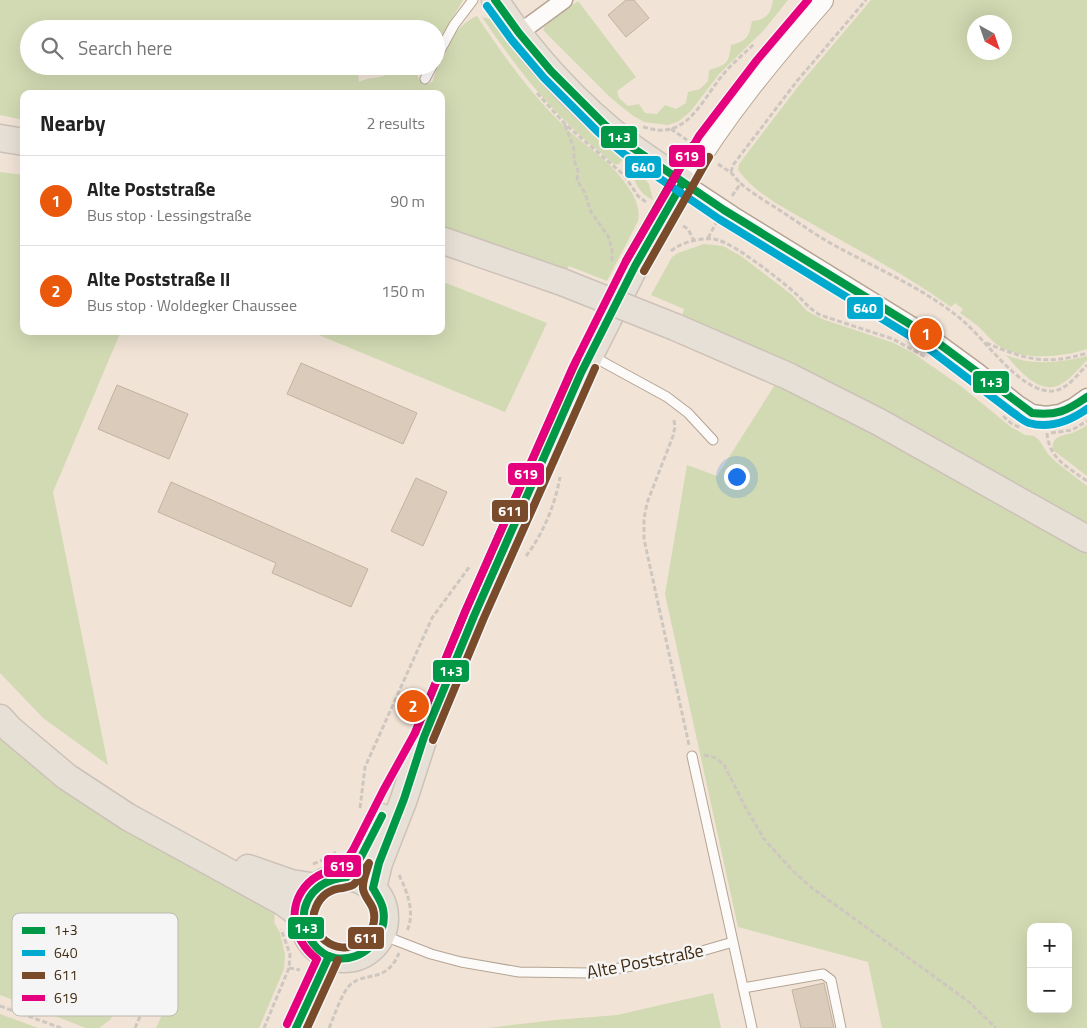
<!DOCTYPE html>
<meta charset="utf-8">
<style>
:root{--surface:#fff;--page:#f6f6f6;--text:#222;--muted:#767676;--line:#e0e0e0;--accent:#ea580c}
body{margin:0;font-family:"Titillium Web",sans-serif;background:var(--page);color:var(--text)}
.controls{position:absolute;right:15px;bottom:15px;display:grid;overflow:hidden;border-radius:10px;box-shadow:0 5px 20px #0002}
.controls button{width:45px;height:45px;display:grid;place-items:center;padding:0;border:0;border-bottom:1px solid var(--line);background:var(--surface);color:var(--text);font:25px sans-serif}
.compass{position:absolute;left:967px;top:15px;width:45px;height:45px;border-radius:50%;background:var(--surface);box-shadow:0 5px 20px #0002;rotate:140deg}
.you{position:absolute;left:736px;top:476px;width:18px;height:18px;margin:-12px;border:4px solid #fff;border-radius:50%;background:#1a73e8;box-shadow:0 0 0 8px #1a73e833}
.badge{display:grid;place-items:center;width:32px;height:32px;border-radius:50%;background:var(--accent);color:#fff;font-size:16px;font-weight:700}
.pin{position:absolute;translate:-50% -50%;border:2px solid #fff;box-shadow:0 1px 5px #0006}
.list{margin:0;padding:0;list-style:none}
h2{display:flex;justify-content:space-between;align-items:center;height:65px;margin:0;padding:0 20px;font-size:21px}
h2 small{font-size:16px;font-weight:400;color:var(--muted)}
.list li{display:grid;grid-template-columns:32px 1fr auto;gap:15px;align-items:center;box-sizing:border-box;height:90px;padding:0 20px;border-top:1px solid var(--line)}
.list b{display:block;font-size:19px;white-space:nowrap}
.list p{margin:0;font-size:16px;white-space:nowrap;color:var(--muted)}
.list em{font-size:16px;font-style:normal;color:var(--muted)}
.icon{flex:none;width:28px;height:28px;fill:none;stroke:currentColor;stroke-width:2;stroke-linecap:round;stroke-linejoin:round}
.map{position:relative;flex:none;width:1087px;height:1028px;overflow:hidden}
.search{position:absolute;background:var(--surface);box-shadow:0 5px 20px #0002;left:20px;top:20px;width:425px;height:55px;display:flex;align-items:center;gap:12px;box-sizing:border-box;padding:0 18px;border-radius:28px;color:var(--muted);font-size:19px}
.panel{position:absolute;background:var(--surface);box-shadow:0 5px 20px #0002;left:20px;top:90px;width:425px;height:245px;border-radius:10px}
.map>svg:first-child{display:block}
</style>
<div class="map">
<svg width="1087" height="1028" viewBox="0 0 1087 1028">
<rect width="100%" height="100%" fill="#f1e3d6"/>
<!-- green -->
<path fill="#d2dab3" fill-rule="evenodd" d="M0 0H463L436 46V29H404L400 26 398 29H29V66H357L359 82C375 74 381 83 395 66H425L417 75 419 80 429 84 433 81C439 57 453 26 477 16 502 54 530 93 563 125 582 144 607 158 623 180 632 192 641 205 638 221L607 281 569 266 566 271 441 227V94H24V120L0 115Z
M773 0H788L764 30 719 74 691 111 679 121 668 125 644 122 632 115 612 99 543 30 545 26 578 1 636 77 617 91 619 98 628 106 639 104 645 113 657 114 665 105 676 109 686 103 688 92 700 89 708 81 709 70C727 65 729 63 731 45 747 41 749 37 752 21 766 20 771 14 773 0Z
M871 0H1087V349C1061 358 1019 361 996 344 990 339 985 333 979 327 973 322 967 318 960 313L963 309 955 303 951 307C909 277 864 253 819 228 791 211 758 197 738 170L739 164 800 84ZM974 22H1004V52H974Z
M482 17 493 20 574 117 623 159 619 164 615 165C599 151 581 137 566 122 534 91 507 54 482 17Z
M636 168 649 184 653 200C641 195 630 181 636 168Z
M0 172 24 175V331H121L53 492 108 765 43 718 0 673Z
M704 244 723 246 741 256 792 295 807 311 822 319 894 343 913 353 962 387 1011 427 1025 435 1034 436 1039 440 1048 454 1056 462 1087 486V527L682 316 684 309 651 295 672 257 678 253Z
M441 281 547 323 505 412 309 331H441Z
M1006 355C1033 366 1060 363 1087 356V360C1079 368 1068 382 1057 386 1037 393 1017 368 1006 355Z
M776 383C882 435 985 493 1087 553V1028H882L868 962 738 927 665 594 687 465 717 476ZM1031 927H1068V1009H1031Z
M1087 425V476L1053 450C1051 436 1062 436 1072 433 1077 431 1083 428 1087 425Z
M0 729 276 903 274 922 280 933 285 954 284 969 259 1028H156L170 997 136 976 110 1020 99 1028H86L0 995Z
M713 993 721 1028H488L555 1020 617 1015Z
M0 1014 38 1028H0Z"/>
<!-- building -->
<path fill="#dacbbb" stroke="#c3b2a0" d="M626 0H634L649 18 626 37 608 15Z
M301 363 417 413 403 444 287 394Z
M117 385 188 414 169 459 98 429Z
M416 478 447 492 423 546 391 531Z
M171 482 368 569 351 607 272 573 276 563 158 512Z
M824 983 834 1028H801L792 990Z"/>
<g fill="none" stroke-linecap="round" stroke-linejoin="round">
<!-- service casing -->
<g stroke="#b5a492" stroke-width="11">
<path id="service" d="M436 58 454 25 473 0
M425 79 432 66
M592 356 667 397 688 413 713 440
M692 756 752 1028
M382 935 431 954 461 962 519 972 590 973 674 959 733 942
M743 988 823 974 831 980 841 1028"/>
</g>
<!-- minor casing -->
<g stroke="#b5a492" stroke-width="19">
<path id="minor" d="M519 33 564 0
M683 182 733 215 926 334 978 372 1018 404 1032 413 1046 415 1060 413 1073 407 1087 397"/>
</g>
<!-- secondary casing -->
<g stroke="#b5a492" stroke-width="26">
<path id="secondary" d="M683 182C722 116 771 57 821 0"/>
</g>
<!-- primary casing -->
<g stroke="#cdc2b8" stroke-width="29">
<path id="primary" d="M0 138 24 142
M441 240 562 282
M675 327 788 376 879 422 1087 539
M0 718 10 729 67 777 128 817 283 902 303 917
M248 868 291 883 317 887
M347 877 362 855 381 817
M303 918a41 41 0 1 1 82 0a41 41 0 1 1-82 0Z
M373 888 379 863 404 799 424 737 474 616 581 373 635 266 683 182C665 170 646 158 629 145 578 106 530 54 495 0
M296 1028 329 956"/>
</g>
<!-- path -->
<path stroke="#cec7c0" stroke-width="3" stroke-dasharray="5 2.5" stroke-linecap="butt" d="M537 93 565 124 624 175 638 196 646 202
M565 125 574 149V160L578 171 577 180 585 193 591 212 608 236 612 249V262
M643 127C652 129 661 132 670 129 693 124 707 94 721 77 730 65 743 55 754 44
M671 129 687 140
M718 164C722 167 726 169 730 172 734 175 737 180 740 183 754 195 772 205 787 215 802 225 816 235 832 244 875 268 924 288 962 320 985 339 1017 388 1048 391 1065 393 1077 375 1087 365
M731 172 733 165 797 81 866 0
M732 196 741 183
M683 226 688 229 694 241
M708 238 716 223
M671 251C681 242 705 236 718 240 736 245 779 279 794 292 804 301 808 308 820 315L893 339 927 358
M986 343C1025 359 1046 366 1087 353
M1003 416 1012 424 1021 428
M674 420 675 427 673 436 647 503 644 519V539L689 745
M1047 433C1049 459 1068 467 1087 481
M1051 433 1072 430 1087 421
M526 556C543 534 555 505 560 477
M704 755 716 758 724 765 747 810 764 839 793 871 812 888 968 1001 996 1028
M360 808 365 767 432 618 470 566
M313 864 330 857 336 852
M399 875C408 893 415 913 407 931
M289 968 300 970
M0 1006 61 1028
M135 1028 151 991
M264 1028 289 968 290 954 281 929
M329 1028C334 1017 341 995 349 986 364 970 386 985 399 953"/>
<!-- service -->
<use href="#service" stroke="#fdfbf9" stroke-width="9"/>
<!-- minor -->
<use href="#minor" stroke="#fdfbf9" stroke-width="16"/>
<!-- secondary -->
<use href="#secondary" stroke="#fdfbf9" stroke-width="24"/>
<!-- primary -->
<use href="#primary" stroke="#e7e0d6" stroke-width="26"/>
<!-- primary-bridge casing -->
<g stroke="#cdc2b8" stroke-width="29" stroke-linecap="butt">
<path id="primary-bridge" d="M562 282 675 327"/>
</g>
<!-- primary-bridge -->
<use href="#primary-bridge" stroke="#e7e0d6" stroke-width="26"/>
<!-- bus-1 casing -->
<g stroke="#f5f5f5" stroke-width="11">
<path id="bus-1" d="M495 0 519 33 551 71 605 125 630 146 724 210 926 334 1032 413C1056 416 1067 411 1087 397
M373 888 379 863 404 799 424 737 474 616 581 373 635 266 683 182
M373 888C376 894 382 902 383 909 389 936 363 963 335 958 312 953 297 923 307 902 314 886 329 879 347 877L362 855 382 816
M296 1028 329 956"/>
</g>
<!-- bus-2 casing -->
<g stroke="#f5f5f5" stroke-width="11">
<path id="bus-2" d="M487 6 511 39 544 78 598 132 624 154 719 219 920 342 1012 412C1017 415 1023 421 1029 423 1050 429 1070 421 1087 409"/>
</g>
<!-- bus-3 casing -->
<g stroke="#f5f5f5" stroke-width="11">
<path id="bus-3" d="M626 261 692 146
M644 271 709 157
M415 733 465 612 577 359
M433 740 483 620 595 368
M369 863C367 871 362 881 363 889 364 896 371 903 373 909 377 922 371 936 360 943 337 958 304 933 316 907 321 895 331 889 343 888 346 887 350 887 353 885 360 880 364 870 369 863Z
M307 1028 338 960"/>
</g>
<!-- bus-4 casing -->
<g stroke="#f5f5f5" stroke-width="11">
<path id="bus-4" d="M287 1024 317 959C291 940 285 901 313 879 321 873 331 870 341 868L353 850 383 791 415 733 465 612 572 369 626 261 699 136 757 60 808 0"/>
</g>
<!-- bus-1 -->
<use href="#bus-1" stroke="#009847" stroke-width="8"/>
<!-- bus-2 -->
<use href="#bus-2" stroke="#00a9ce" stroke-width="8"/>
<!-- bus-3 -->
<use href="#bus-3" stroke="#7a4b2a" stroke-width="8"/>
<!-- bus-4 -->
<use href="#bus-4" stroke="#e5007d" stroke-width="8"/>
</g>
<g text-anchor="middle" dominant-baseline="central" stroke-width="5" stroke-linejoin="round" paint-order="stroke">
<!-- street labels -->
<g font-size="18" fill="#422b10" stroke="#f5f5f5">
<text transform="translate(645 961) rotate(-11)">Alte Poststraße</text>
</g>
</g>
<!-- legend -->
<rect x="12" y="913" width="166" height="103" rx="8" fill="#f5f5f5" stroke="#bfb8b0" stroke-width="1"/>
<rect x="22" y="927" width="23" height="7" fill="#009847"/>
<rect x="22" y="950" width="23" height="6" fill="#00a9ce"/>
<rect x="22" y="972" width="23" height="7" fill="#7a4b2a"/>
<rect x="22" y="995" width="23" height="6" fill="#e5007d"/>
<g font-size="14" fill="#422b10">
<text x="54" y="935">1+3</text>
<text x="54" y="958">640</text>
<text x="54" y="980">611</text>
<text x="54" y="1003">619</text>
</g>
<g stroke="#f5f5f5" stroke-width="2">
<rect x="600" y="125" width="38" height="24" rx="5" fill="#009847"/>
<rect x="668" y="144" width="38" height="24" rx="5" fill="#e5007d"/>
<rect x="624" y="155" width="38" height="24" rx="5" fill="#00a9ce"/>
<rect x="846" y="296" width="38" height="24" rx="5" fill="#00a9ce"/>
<rect x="972" y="370" width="38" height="24" rx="5" fill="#009847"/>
<rect x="507" y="462" width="38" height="24" rx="5" fill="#e5007d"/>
<rect x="491" y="499" width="38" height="24" rx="5" fill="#7a4b2a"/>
<rect x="432" y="659" width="38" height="24" rx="5" fill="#009847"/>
<rect x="323" y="854" width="39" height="24" rx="5" fill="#e5007d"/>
<rect x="287" y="916" width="38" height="24" rx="5" fill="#009847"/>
<rect x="347" y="926" width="38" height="24" rx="5" fill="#7a4b2a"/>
</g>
<g font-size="14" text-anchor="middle" font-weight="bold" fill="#fff">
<text x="619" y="142">1+3</text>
<text x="687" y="161">619</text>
<text x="643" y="172">640</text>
<text x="865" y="313">640</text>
<text x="991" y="387">1+3</text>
<text x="526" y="479">619</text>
<text x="510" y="516">611</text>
<text x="451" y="676">1+3</text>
<text x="342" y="871">619</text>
<text x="306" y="933">1+3</text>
<text x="366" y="943">611</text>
</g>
</svg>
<div class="controls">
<button>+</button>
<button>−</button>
</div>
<svg class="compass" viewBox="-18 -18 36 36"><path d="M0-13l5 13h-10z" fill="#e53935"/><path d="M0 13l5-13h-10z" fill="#767676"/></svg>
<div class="you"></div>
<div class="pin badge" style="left:926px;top:334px">1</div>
<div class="pin badge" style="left:413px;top:706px">2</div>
<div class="search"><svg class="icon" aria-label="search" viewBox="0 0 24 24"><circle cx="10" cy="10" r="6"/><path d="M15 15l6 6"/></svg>Search here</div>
<section class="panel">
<h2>Nearby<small>2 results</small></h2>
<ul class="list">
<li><span class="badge">1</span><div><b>Alte Poststraße</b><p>Bus stop · Lessingstraße</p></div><em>90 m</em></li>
<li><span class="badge">2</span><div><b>Alte Poststraße II</b><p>Bus stop · Woldegker Chaussee</p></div><em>150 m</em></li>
</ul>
</section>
</div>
